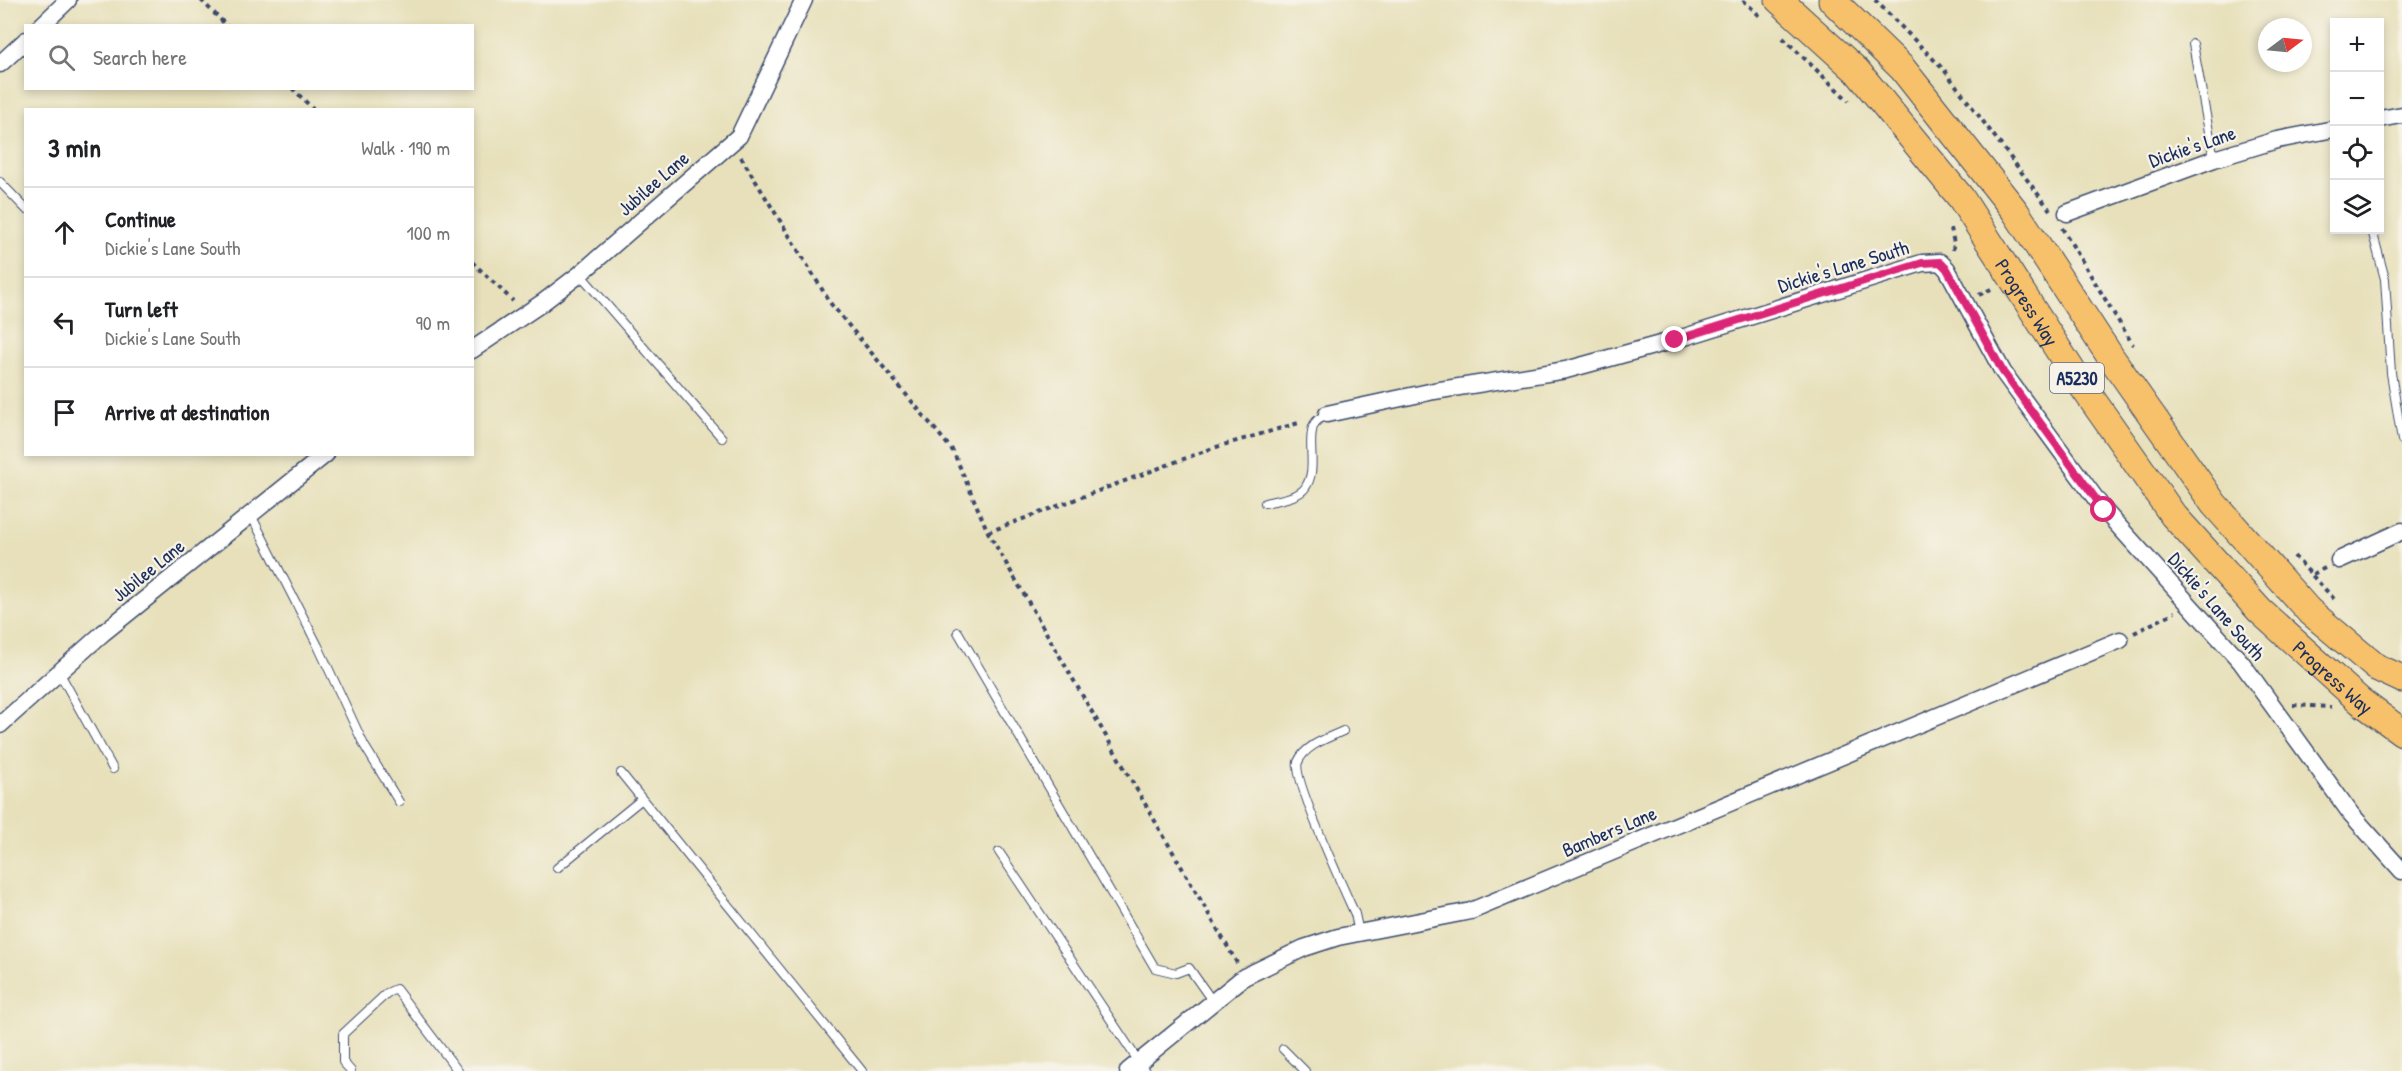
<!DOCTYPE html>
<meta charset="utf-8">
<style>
:root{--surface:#fff;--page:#f6f6f6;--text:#202124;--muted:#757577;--line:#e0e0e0}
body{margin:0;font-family:"Patrick Hand",sans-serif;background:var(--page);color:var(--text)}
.controls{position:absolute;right:18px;top:18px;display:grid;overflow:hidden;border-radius:0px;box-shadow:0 3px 9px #0003}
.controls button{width:54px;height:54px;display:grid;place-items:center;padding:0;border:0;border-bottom:2px solid var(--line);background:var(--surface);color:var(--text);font:30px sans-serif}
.compass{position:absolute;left:2258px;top:18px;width:54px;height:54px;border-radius:50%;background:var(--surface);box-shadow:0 3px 9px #0003;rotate:74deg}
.stop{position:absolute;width:18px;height:18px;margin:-14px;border:4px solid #db2777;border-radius:50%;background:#fff}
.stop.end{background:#db2777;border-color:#fff;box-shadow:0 2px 6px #0008}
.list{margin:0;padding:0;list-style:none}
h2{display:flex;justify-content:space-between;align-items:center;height:78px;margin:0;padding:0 24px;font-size:26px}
h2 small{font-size:20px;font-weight:400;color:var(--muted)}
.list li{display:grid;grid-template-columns:39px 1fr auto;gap:18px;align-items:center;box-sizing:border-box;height:90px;padding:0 24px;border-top:2px solid var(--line)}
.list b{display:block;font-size:22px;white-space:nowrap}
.list p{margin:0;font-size:20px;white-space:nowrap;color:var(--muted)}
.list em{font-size:20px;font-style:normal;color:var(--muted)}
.icon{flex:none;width:33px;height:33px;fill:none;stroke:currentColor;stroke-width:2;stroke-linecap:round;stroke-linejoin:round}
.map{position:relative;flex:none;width:2402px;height:1071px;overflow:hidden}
.search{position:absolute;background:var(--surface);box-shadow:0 3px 9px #0003;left:24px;top:24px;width:450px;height:66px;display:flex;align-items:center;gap:15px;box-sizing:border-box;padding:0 21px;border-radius:0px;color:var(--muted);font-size:22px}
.panel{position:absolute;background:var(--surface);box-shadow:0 3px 9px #0003;left:24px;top:108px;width:450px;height:348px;border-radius:0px}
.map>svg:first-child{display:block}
</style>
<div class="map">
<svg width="2402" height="1071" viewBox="0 0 2402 1071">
<rect width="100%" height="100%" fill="#f7f3e8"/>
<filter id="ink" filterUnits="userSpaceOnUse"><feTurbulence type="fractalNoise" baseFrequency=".0167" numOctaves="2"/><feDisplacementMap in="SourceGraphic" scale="12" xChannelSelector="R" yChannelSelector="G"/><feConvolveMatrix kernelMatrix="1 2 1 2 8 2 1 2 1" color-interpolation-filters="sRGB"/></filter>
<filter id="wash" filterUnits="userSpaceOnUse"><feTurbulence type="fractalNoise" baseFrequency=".008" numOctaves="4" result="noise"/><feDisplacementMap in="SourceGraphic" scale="24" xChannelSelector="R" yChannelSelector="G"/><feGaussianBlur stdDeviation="1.35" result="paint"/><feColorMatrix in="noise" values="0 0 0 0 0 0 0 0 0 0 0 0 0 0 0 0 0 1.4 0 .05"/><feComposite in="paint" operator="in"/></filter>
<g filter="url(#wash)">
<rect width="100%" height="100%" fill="#e7e0ba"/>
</g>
<g filter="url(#ink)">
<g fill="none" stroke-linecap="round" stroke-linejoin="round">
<!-- service casing -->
<g stroke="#3a4a6c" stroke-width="10">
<path id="service" d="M2193 44 2214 159
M0 182 26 209
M2372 230 2385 279 2391 373 2402 440
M580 274 722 438
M1265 503C1276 500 1298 498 1305 488 1318 470 1307 445 1313 427 1315 420 1322 417 1327 414
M251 515 318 646 364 745 399 802
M958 632 1155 968 1176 973 1189 968 1213 1002
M59 672 113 769
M1343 731C1328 738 1305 745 1298 762 1292 777 1345 892 1355 914L1359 933
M621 773 862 1071
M999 852 1145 1071
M557 868 642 799
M1283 1049 1305 1071
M351 1071 343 1062V1034L387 993 396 989 458 1071"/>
</g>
<!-- minor casing -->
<g stroke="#3a4a6c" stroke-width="19">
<path id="minor" d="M41 26 68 0
M0 64 26 40
M2380 119 2402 115
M2067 213 2214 159 2277 140 2334 129
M472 350 542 303 580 274 739 136 804 0
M1327 414 1434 391 1566 370 1675 340 1922 263 1940 262 1947 269 2003 372 2104 510 2241 662 2351 814 2402 871
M2339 560 2402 531
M0 725 103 633 326 454
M1128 1071 1244 977 1304 948 1338 937 1471 911 2120 640"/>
</g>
<!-- primary casing -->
<g stroke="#3a4a6c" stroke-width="29">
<g id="primary">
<path id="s1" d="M1779 0 1857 71 1961 198 2072 371 2173 515 2260 611 2360 701 2402 732"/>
<path d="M1832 0 1902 68 2015 211 2110 356 2214 504 2308 610 2376 667 2402 679"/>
</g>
</g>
<!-- path -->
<path stroke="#3a4a6c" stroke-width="4" stroke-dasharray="4.5 4.5" stroke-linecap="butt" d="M201 0 227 26
M1743 0 1762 18
M1875 0 1945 71 2050 210
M1783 38 1849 101
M292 88 314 110
M741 157 831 304 953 451 988 532 1237 963
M1951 228 1954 244 1953 250
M2062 228 2133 345
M472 262 513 301
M1979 295 1993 288
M988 532 1213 448 1302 422
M2294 556 2336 601
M2313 574 2325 568
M2134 633 2175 612
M2293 705 2331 707"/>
<!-- service -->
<use href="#service" stroke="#fff" stroke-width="8"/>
<!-- minor -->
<use href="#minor" stroke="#fff" stroke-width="16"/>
<!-- primary -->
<use href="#primary" stroke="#f7c06b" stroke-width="27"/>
</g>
</g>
<g fill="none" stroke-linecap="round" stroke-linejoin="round" filter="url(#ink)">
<!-- route -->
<path stroke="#db2777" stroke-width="8" d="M1675 340 1922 263 1940 262 1947 269 2003 372 2104 510"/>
</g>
<g text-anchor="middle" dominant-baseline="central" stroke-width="4.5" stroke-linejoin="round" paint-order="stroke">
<!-- shield labels -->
<rect fill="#f7f3e8" stroke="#5d6a87" stroke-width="1.5" x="2050" y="363" width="54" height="30" rx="4.5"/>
<g font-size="18" font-weight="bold" fill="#1b2f5e">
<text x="2077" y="378">A5230</text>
</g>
<!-- street labels -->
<g font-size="20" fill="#1b2f5e" stroke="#f7f3e8">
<text transform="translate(2192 146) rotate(-19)">Dickie's Lane</text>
<text transform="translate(653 183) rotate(-41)">Jubilee Lane</text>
<text transform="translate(1843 266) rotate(-17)">Dickie's Lane South</text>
<text stroke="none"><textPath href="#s1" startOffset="393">Progress Way</textPath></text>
<text transform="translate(148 570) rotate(-39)">Jubilee Lane</text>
<text transform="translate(2217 606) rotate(49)">Dickie's Lane South</text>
<text stroke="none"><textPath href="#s1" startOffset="879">Progress Way</textPath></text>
<text transform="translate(1609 831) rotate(-23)">Bambers Lane</text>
</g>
</g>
</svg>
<div class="controls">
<button>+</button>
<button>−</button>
<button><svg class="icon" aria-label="locate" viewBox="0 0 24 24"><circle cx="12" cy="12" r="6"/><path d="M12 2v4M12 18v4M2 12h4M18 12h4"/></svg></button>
<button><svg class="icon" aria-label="layers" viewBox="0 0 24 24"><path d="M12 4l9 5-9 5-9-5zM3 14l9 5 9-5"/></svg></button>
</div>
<svg class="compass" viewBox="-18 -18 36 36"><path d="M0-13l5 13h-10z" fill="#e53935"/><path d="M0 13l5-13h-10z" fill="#757577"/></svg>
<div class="stop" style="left:2104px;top:510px"></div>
<div class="stop end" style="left:1675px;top:340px"></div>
<div class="search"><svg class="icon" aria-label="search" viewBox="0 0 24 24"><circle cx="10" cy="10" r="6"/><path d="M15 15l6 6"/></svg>Search here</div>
<section class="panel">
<h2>3 min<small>Walk · 190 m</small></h2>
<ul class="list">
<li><svg class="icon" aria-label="ahead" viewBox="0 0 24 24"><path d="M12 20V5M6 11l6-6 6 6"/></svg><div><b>Continue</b><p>Dickie's Lane South</p></div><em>100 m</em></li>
<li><svg class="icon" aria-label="left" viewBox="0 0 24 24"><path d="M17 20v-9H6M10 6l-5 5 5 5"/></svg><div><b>Turn left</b><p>Dickie's Lane South</p></div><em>90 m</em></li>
<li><svg class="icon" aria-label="arrive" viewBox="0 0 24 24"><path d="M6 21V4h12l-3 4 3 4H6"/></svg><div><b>Arrive at destination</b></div></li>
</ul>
</section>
</div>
